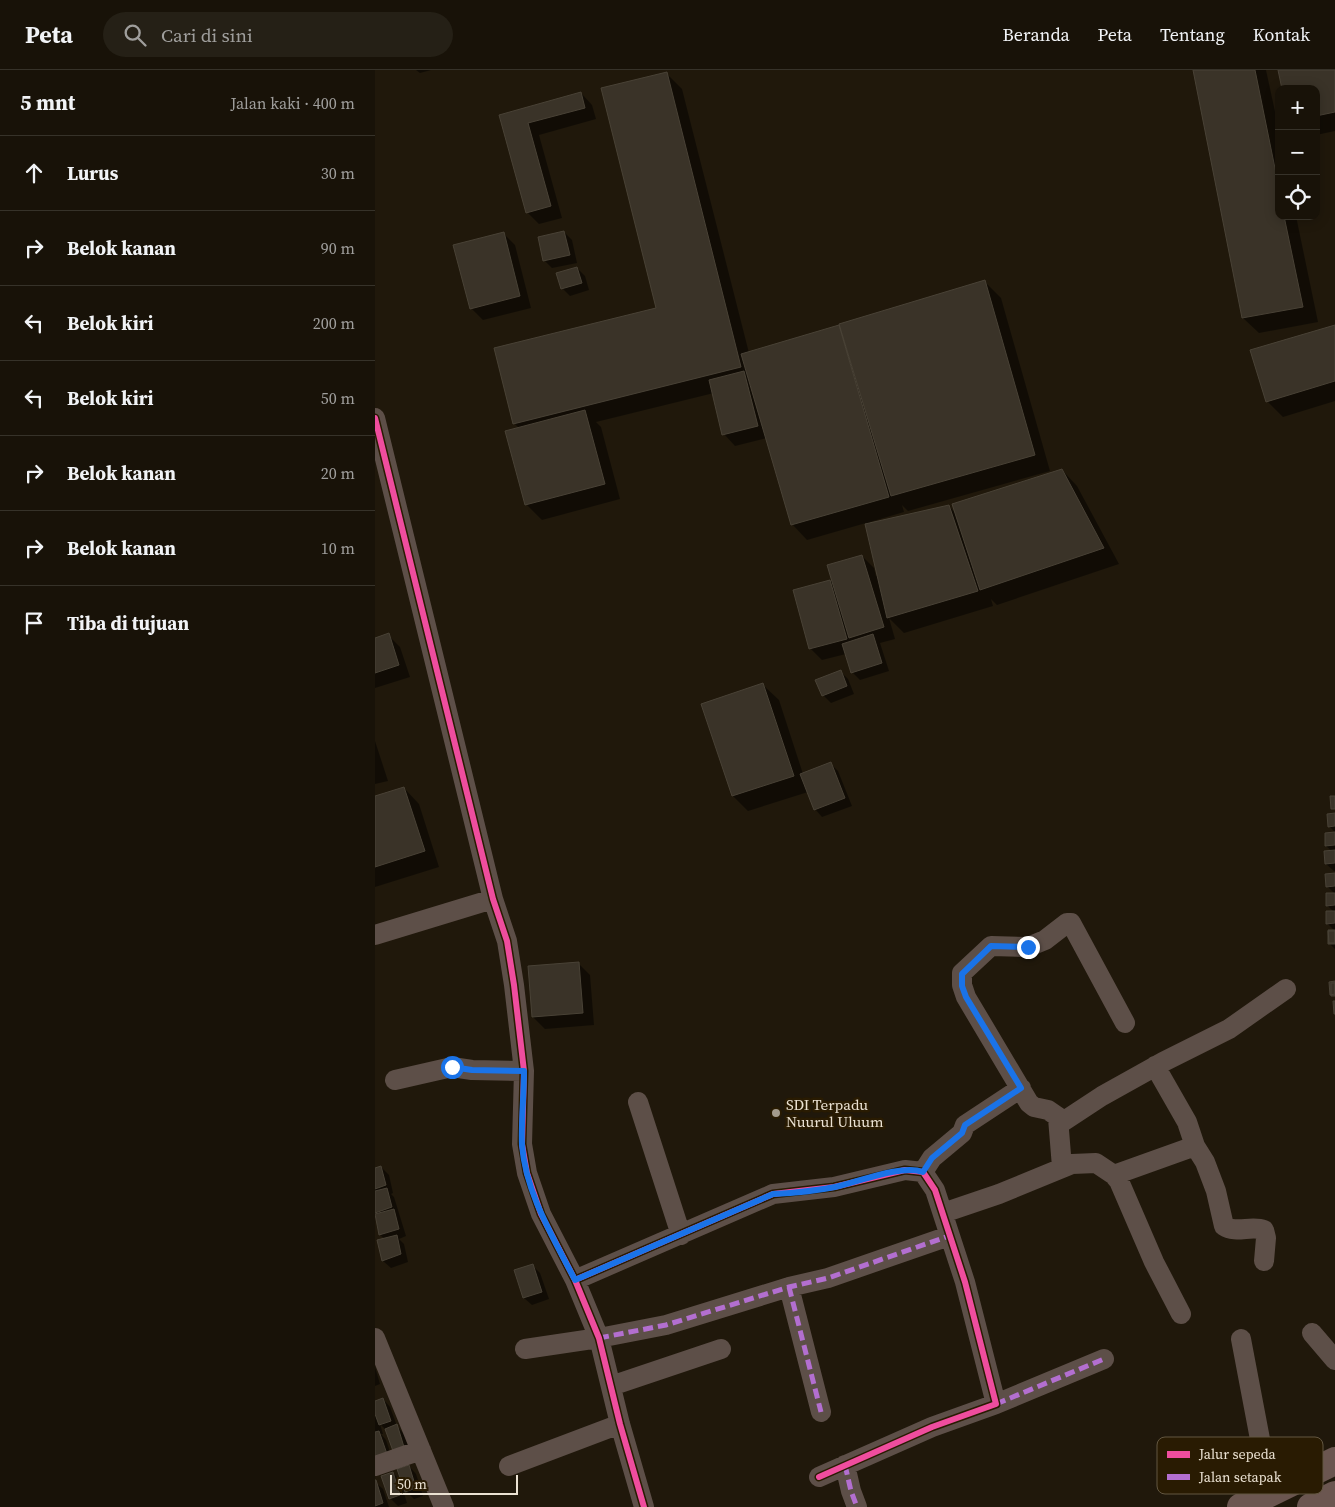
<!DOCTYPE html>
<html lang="id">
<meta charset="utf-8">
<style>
:root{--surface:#181208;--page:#252016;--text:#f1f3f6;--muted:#9f9e9c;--line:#363229}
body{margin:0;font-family:"Source Serif 4",serif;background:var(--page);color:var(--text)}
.controls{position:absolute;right:15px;top:15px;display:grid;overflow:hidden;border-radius:10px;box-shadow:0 2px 12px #0003}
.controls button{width:45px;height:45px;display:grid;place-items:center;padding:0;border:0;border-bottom:1px solid var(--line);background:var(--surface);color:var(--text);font:25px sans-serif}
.scale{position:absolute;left:15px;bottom:12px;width:128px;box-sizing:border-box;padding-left:5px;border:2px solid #ebe2d3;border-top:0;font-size:14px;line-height:18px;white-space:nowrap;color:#ebe2d3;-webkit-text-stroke:4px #291b02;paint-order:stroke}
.stop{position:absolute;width:15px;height:15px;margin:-11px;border:4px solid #1a73e8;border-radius:50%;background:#fff}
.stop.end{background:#1a73e8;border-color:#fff;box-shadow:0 1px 5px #0008}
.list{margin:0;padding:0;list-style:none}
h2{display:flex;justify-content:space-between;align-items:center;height:65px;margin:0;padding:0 20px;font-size:21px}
h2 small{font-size:16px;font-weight:400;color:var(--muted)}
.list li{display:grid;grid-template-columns:32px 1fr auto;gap:15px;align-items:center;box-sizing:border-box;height:75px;padding:0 20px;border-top:1px solid var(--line)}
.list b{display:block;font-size:19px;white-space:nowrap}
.list em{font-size:16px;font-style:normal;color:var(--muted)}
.icon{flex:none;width:28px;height:28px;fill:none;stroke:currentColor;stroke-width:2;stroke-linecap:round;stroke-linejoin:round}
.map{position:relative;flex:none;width:960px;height:1437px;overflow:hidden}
header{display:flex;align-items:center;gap:30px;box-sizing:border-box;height:70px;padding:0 25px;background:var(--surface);border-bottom:1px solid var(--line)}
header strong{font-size:24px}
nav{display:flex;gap:28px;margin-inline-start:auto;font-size:18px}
.search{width:350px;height:45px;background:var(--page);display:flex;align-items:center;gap:12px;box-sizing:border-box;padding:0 18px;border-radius:28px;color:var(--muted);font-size:19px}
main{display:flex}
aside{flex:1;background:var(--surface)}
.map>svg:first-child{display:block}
</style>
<header>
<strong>Peta</strong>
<div class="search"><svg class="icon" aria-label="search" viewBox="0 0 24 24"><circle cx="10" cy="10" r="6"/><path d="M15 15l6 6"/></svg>Cari di sini</div>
<nav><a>Beranda</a><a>Peta</a><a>Tentang</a><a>Kontak</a></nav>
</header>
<main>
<aside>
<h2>5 mnt<small>Jalan kaki · 400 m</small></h2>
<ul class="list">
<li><svg class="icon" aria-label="ahead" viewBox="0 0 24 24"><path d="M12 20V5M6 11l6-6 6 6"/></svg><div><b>Lurus</b></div><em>30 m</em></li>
<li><svg class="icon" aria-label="right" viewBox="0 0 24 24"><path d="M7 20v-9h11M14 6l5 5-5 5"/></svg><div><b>Belok kanan</b></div><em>90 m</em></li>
<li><svg class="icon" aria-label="left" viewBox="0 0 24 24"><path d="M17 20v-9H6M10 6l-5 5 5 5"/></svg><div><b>Belok kiri</b></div><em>200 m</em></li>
<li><svg class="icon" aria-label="left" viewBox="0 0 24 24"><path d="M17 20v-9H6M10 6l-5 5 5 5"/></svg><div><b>Belok kiri</b></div><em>50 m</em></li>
<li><svg class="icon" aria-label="right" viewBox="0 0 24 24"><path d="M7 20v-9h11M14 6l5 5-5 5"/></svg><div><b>Belok kanan</b></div><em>20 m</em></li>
<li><svg class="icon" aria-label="right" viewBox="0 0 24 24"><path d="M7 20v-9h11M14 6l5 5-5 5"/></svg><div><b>Belok kanan</b></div><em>10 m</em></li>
<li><svg class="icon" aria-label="arrive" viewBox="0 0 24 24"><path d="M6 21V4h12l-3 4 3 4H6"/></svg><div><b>Tiba di tujuan</b></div></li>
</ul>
</aside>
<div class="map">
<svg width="960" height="1437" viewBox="0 0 960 1437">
<rect width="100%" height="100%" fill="#20180b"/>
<!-- shadow -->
<path fill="#0007" d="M41 0H56L45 3Z
M819 0H891L904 60V146H921L943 252 884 263 868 248Z
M904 0H960V61L941 65V19Z
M291 3 307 19 374 283 610 212 626 228 675 401 533 441 527 435 529 442 495 452V454L574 436 581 444 687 400 702 416 744 494 622 535 616 529 618 536 529 563 514 548 520 569 505 573 514 601 485 610 477 602 471 584 447 590 435 578 419 520 458 510 487 486 499 498 501 506H503L491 453 432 470 417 454 392 368 360 376 349 364 339 323 221 352 226 357 245 429 167 450 151 434 145 359 139 353 283 239Z
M206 23 217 35 221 49 164 65 187 148 164 154 152 142 126 46Z
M189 162 197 170 202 193 177 198 170 191Z
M128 163 140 175 156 238 108 250 96 238Z
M202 198 210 206 214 220 195 226 187 218Z
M960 256V331L908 347 892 331Z
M13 565 25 577 35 607 0 618V569Z
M465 601 473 609 479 624 456 633 448 625Z
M388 615 404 630 428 704 456 694 463 701 477 736 447 747 440 739 433 722 373 741 358 726Z
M0 671 13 711 0 714Z
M29 718 44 734 64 797 0 817V727Z
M960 744V762L954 756Z
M960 764V801H959L951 794 958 782 951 776Z
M960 805V861L953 854 959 842 953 836 960 824 952 816Z
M960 861V879L955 874Z
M203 893 215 905 219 955 170 959 158 947Z
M6 1097 14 1105 18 1123 16 1124 19 1127 31 1166 24 1169 29 1174 33 1192 16 1198 8 1191 3 1171 10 1169 5 1165 0 1145V1099Z
M157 1195 165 1203 174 1229 157 1235 149 1228Z
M0 1297 5 1314 0 1316Z
M8 1329 15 1337 22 1356 29 1364 36 1385 5 1354 8 1364H6L11 1370 18 1391 0 1384V1332Z
M34 1396 41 1404 48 1426 39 1429 27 1417 32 1433 23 1436 15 1428 18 1403 29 1414Z
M0 1412 8 1419 14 1437H0Z"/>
<!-- building -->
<path fill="#3a3328" stroke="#494236" d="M818 0H880L904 118V146H909L928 237 867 248Z
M903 0H960V42L941 46V19H907Z
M292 2 366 297 138 354 119 278 281 238 226 18Z
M206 22 210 38 153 53 176 136 151 143 124 45Z
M189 161 195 185 168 191 163 167Z
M129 162 145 226 95 239 78 175Z
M202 197 207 213 186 219 181 203Z
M610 210 660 385 516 426 464 254Z
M464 255 514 427 416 455 366 284Z
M960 255V311L891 332 875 280Z
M369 301 383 356 347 365 334 310Z
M210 340 230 414 150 435 130 361Z
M687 399 729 478 605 520 577 434Z
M574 435 603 521 512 548 490 454Z
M487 485 509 557 474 568 452 495Z
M455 510 472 569 434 579 418 520Z
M14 563 24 595 0 603V568Z
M498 564 507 593 476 603 467 574Z
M466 600 472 616 447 626 440 610Z
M388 613 419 706 357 726 326 634Z
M456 692 470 728 439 740 425 704Z
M29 717 50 781 0 797V726Z
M955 726H960V739H956Z
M960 743V756L953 757 952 744Z
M960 762V775L950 776V763Z
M960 780V793L950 794 949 781Z
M960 803V816L951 817 950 804Z
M951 823H960V835L951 836Z
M951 841H960V853L951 854Z
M953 860H960V873H954Z
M953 861H960V874H953Z
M204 892 208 943 157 947 153 896Z
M960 911V924L955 925 954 912Z
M956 913H960V926H956Z
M958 931H960V944H959Z
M6 1096 11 1115 0 1119V1098Z
M12 1118 17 1137 0 1143V1121Z
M19 1139 24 1159 4 1165 0 1144Z
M22 1165 26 1184 7 1191 2 1170Z
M158 1194 167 1222 148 1228 139 1200Z
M8 1328 16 1351 4 1355 0 1344V1331Z
M22 1354 29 1377 18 1381 10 1359Z
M4 1361 12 1384 0 1387V1362Z
M34 1395 41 1418 30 1422 22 1399Z
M18 1402 25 1425 14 1429 6 1406Z
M1 1410 8 1433 0 1436V1410Z"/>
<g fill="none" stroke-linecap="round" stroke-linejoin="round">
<!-- minor -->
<path stroke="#5d4f48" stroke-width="20" d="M0 348 118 829 132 871 139 915 149 1001 147 1074 152 1103 166 1144 200 1210 224 1268 245 1354 269 1437
M0 865 118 829
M750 953 696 853H692L670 870 653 877 616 876 587 903V915L591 927 654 1033 659 1037 673 1040 689 1051 727 1026 788 992 854 959 911 919
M780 996 812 1052 820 1076 830 1092 841 1121 849 1156C861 1164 876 1155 889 1160L891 1168 889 1191
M20 1010 77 997 97 1000 149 1001
M263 1032 306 1165
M683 1048 687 1097
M548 1102 557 1088 587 1063 590 1055 646 1018
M739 1105 820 1076
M568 1143 624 1124 697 1094 721 1093 739 1105 744 1111 779 1192 806 1244
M200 1210 398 1124 459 1117 530 1100 548 1102 560 1120 590 1212 621 1334 557 1357 444 1407
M414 1217 446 1342
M937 1263 960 1290
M0 1268 69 1437
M866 1269 895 1422
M150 1279 224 1268 291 1255 414 1217 453 1208 574 1166
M236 1316 346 1279
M621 1334 729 1289
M470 1395 476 1421 482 1437
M0 1396 46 1380
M134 1396 245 1354"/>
<!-- primary -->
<path stroke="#6b5650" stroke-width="28" d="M866 1437 960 1391
M936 1437 960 1425"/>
<!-- quiet -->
<path stroke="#b36fd0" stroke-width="5" stroke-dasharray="10 5" stroke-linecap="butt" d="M414 1217 446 1342
M224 1268 291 1255 414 1217 453 1208 574 1166
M621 1334 729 1289
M470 1395 476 1421 482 1437"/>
<!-- cycleway casing -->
<g stroke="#291b02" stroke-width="9">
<path id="cycleway" d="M0 348 118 829 132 871 139 915 149 1001 147 1074 152 1103 166 1144 200 1210 224 1268 245 1354 269 1437
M200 1210 398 1124 459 1117 530 1100 548 1102 560 1120 590 1212 621 1334 557 1357 444 1407"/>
</g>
<!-- cycleway -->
<use href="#cycleway" stroke="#ef4d9e" stroke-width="6"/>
</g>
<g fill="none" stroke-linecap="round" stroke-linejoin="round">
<!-- route -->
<path stroke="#1a73e8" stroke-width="6" d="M77 997 97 1000 149 1001C149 1025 146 1051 147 1075 151 1124 178 1167 200 1210L398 1124C419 1123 440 1121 460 1117 484 1112 526 1094 548 1102L557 1088 587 1063 590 1055 646 1018 591 927 587 916V904L616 876 653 877"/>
</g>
<!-- markers -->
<circle fill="#a49b8d" stroke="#291b02" stroke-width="2" cx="401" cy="1043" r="5"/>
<g text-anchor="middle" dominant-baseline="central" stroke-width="5" stroke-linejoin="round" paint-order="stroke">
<!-- poi labels -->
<g font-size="15" fill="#ebe2d3" stroke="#291b02" text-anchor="start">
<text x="411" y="1034">SDI Terpadu<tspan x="411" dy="17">Nuurul Uluum</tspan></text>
</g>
</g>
<!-- legend -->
<rect x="782" y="1367" width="166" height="57" rx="8" fill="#291b02" stroke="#635741" stroke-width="1"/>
<rect x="792" y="1381" width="23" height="7" fill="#ef4d9e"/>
<rect x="792" y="1404" width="23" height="6" fill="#b36fd0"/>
<g font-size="14" fill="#ebe2d3">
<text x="824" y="1389">Jalur sepeda</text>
<text x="824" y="1412">Jalan setapak</text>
</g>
</svg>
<div class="controls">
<button>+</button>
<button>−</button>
<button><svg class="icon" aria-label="locate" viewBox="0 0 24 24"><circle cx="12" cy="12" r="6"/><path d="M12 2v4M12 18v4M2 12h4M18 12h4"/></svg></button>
</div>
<div class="scale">50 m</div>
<div class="stop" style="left:77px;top:997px"></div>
<div class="stop end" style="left:653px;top:877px"></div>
</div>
</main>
